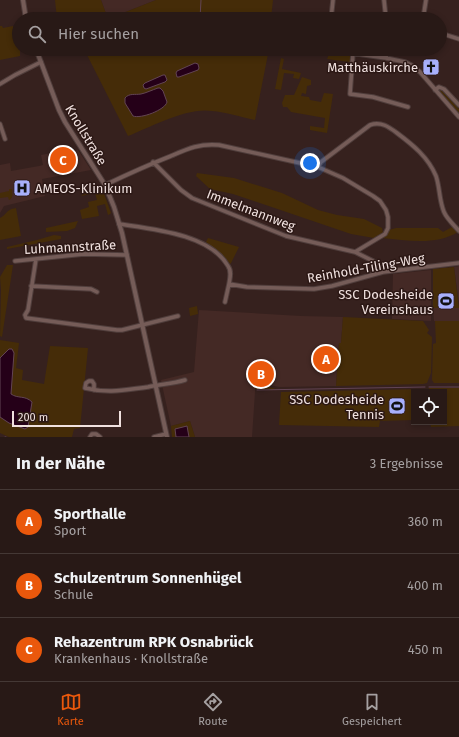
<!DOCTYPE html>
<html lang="de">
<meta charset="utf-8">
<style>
:root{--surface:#281916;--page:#342623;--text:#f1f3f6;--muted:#a5a0a1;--line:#443835;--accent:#ea580c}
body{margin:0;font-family:"Fira Sans",sans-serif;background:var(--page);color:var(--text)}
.controls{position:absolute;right:12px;bottom:12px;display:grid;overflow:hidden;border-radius:0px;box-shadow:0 2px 6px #0003}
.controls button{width:36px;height:36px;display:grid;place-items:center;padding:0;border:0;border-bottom:1px solid var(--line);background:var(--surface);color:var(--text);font:20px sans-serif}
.scale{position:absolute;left:12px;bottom:10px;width:109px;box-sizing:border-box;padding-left:4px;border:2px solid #f0e1df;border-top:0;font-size:11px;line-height:14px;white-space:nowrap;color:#f0e1df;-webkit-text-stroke:3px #2c1815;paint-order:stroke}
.you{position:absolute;left:310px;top:163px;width:14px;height:14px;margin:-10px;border:3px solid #fff;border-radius:50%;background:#1a73e8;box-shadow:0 0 0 6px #1a73e833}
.badge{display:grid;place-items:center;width:26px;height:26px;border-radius:50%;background:var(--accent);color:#fff;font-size:13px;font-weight:700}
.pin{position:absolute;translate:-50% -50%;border:2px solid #fff;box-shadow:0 1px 4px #0006}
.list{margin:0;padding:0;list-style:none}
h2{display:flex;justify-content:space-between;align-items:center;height:52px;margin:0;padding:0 16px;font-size:17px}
h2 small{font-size:13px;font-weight:400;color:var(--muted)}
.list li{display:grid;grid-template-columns:26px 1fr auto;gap:12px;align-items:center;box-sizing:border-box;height:64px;padding:0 16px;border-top:1px solid var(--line)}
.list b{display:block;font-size:15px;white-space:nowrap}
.list p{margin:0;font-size:13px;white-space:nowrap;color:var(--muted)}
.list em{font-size:13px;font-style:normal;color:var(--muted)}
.icon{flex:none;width:22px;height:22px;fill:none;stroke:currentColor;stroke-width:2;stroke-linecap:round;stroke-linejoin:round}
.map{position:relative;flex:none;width:459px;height:437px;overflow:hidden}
.search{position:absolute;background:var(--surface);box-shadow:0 2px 6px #0003;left:12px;right:12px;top:12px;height:44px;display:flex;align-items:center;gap:10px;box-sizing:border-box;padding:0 14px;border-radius:22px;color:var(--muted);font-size:15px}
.sheet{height:244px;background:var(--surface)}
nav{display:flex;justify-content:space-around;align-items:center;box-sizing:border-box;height:56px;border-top:1px solid var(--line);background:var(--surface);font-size:11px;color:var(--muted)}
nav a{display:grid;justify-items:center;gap:2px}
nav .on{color:var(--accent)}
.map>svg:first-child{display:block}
</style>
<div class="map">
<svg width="459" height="437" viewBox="0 0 459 437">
<rect width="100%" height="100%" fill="#36211e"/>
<!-- built -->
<path fill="#442925" d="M101 0H156L108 19Z
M67 150 71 152 78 150 91 170 42 179 45 196 4 206 0 213V165L10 163 11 171 39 166 43 165 41 155Z
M459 266V304L454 267Z
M431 270V321L392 319 393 274Z
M433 308H459V321H434Z
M199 310 301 316 343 317 341 343H339L336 386 280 387 269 385 260 376 256 377 252 437H195L190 421 171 426 161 380 194 372Z"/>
<!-- green -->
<path fill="#452c08" d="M55 0H101L108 19 156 0H273L271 19H57Z
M0 26H2L3 28 13 26 18 40H19V49L21 50H20V56L0 60Z
M84 49H269L255 120C240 117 226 112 212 111 187 107 151 127 128 136Z
M330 52 348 55 350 56V62L327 59Z
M281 58 284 59 282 69 301 73 299 79 293 78 294 74 284 73 281 90 275 89Z
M302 77 311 80V85L307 86 306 94 302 93 301 96 309 97 310 100 321 102 324 93 333 94 327 133 310 130V126L324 128 325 118 291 112 287 107H283L282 103 285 95H294Z
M441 90 459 109V113L439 91Z
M197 173 234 178 282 193 318 210 337 215 364 219 382 228 383 233 374 238 351 234 233 194 210 189 196 176Z
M9 189H12C12 193 14 198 9 200L8 197 0 198V193L9 191Z
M102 190 103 191 111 213 110 214 108 215 105 204 97 206 99 216 82 219 80 210 89 207 88 202 97 200 95 193 81 196 83 194Z
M16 208 21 236 0 240V218C8 214 5 210 16 208Z
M78 221 75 228 67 231 46 232V228Z
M452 227 458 232C435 246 407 240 382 238L389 230 396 228H438L443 232Z
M54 235 61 236V239L7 249V247L37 240Z
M208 238 239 247 231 263 230 264 224 257 206 242Z
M7 265H13L2 337 0 336 1 290 0 277Z
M454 267 459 308H433V269Z
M197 306 198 314 190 316 189 308Z
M343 317 423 321 429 330 427 333 432 337 431 373 427 383 423 384 336 386 339 343H341Z
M435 321H459V383H434L432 380 433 344 436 343Z
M0 340 19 343 16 368 23 370 22 380 44 384 50 346 88 348 80 428 74 429 72 437H9L0 433Z
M256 377 264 385 278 390 255 389Z
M429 388H459V426L431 427 430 422H444V392H429Z
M425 389V392H414V420L380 421 379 427 279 425 281 392Z
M190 421 195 437H172L171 426Z"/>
<!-- water -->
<path fill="#250018" stroke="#624454" d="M195 63 198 64 199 68 198 70 179 77H177L176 73 177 71Z
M163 75H165L167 80 165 82 146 89 144 88 143 85 145 83Z
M158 88H160L163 91 167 102C165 110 141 119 133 116L125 103V98C129 93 135 95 141 94 146 93 152 90 158 88Z
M9 349H12L14 353 11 394C18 399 25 395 32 402L28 427 25 429 9 423 0 417V358Z
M187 426 189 437H176L175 429Z"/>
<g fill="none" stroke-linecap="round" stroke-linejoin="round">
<!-- stream -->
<path stroke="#624454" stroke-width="1" d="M200 19 201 0
M199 55V49
M429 387H459
M257 390 425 387
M5 437H6"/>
<!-- minor casing -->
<g stroke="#503e3c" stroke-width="5.5">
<path id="minor" d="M384 0 386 19
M331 19 333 0
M423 19 426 0
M440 33 459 39
M322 49 386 58 405 62 411 65 420 72 459 117
M353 53 350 94 373 97 408 107
M386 58 387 49
M0 84 15 75 41 62
M435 90 439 87 444 89 459 105
M0 124 5 139
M153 162 181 190 192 198 286 236 355 252 377 263 381 266 383 272
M318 167 321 162 370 125C381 121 389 127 397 133 413 145 428 157 436 176 440 188 439 200 444 212 447 219 454 225 459 231
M105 185C126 175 148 165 171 156 187 149 200 143 219 145L318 167 343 178 373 196 380 201 386 210 388 217V228L385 234 355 252
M119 224C152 229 210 234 228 266 232 271 230 278 229 284L247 287 314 289 332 286 383 272 459 263
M36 259 28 310 25 315 26 318 117 330H122L178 316
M15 261 84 254 127 255
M31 286 91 289 97 292
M225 302 229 284
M94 390V384L92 381H89L86 383 85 388C110 394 124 390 148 387 161 384 172 384 185 380
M90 437 92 434H96L100 437
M154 437 166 434"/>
</g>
<!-- tertiary casing -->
<g stroke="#503e3c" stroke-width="6">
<path id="tertiary" d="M23 0 26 19
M36 49 59 110 65 122 105 185 114 207 122 233 167 437"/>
</g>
<!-- minor -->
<use href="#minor" stroke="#755c58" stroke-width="3.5"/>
<!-- tertiary -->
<use href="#tertiary" stroke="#755c58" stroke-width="4"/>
</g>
<!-- icons -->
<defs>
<g id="church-square" transform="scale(0.9)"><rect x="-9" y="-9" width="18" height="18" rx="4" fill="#a8b0fc" stroke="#2c1815"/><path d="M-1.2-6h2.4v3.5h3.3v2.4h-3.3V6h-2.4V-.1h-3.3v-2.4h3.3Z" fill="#111"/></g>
<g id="hospital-square" transform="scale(0.9)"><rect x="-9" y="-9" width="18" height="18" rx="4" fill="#a8b0fc" stroke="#2c1815"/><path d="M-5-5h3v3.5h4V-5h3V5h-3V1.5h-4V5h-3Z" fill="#111"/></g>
<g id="stadium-square" transform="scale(0.9)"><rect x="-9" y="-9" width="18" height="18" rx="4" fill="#a8b0fc" stroke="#2c1815"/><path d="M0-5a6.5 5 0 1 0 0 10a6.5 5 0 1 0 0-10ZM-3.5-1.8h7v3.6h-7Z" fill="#111"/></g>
</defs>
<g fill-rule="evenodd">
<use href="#church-square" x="431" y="67"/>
<use href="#hospital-square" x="22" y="188"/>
<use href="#stadium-square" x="446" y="301"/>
<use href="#stadium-square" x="397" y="406"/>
</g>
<g text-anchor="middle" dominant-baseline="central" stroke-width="3" stroke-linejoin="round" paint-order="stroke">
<!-- poi labels -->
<g font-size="13" fill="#f0e1df" stroke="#2c1815" text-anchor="end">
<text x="418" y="67">Matthäuskirche</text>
<text x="35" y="188" text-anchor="start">AMEOS-Klinikum</text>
<text x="433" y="294">SSC Dodesheide<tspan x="433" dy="15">Vereinshaus</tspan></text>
<text x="384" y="399">SSC Dodesheide<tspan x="384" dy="15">Tennis</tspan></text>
</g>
<!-- street labels -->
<g font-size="13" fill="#f0e1df" stroke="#2c1815">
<text transform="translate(86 135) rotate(59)">Knollstraße</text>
<text transform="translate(251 210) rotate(21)">Immelmannweg</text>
<text transform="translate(70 247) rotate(-3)">Luhmannstraße</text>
<text transform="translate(366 268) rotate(-10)">Reinhold-Tiling-Weg</text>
</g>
</g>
</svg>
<div class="controls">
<button><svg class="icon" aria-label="locate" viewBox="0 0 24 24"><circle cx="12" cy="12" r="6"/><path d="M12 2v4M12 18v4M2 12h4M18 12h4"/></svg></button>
</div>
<div class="scale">200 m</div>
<div class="you"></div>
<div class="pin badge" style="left:326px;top:359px">A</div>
<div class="pin badge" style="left:261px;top:374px">B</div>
<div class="pin badge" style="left:63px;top:160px">C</div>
<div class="search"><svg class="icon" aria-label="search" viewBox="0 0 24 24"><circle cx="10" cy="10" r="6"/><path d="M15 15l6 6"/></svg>Hier suchen</div>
</div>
<section class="sheet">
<h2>In der Nähe<small>3 Ergebnisse</small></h2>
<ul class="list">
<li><span class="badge">A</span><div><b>Sporthalle</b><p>Sport</p></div><em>360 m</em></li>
<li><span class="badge">B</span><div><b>Schulzentrum Sonnenhügel</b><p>Schule</p></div><em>400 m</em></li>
<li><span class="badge">C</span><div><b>Rehazentrum RPK Osnabrück</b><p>Krankenhaus · Knollstraße</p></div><em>450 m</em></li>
</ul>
</section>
<nav>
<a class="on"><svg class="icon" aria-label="map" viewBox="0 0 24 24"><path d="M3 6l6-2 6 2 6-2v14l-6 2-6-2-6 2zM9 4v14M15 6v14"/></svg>Karte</a>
<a><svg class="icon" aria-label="directions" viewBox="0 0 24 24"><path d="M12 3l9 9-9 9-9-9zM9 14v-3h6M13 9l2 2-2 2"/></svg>Route</a>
<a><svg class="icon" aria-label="saved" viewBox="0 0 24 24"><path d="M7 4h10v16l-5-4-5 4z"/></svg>Gespeichert</a>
</nav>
